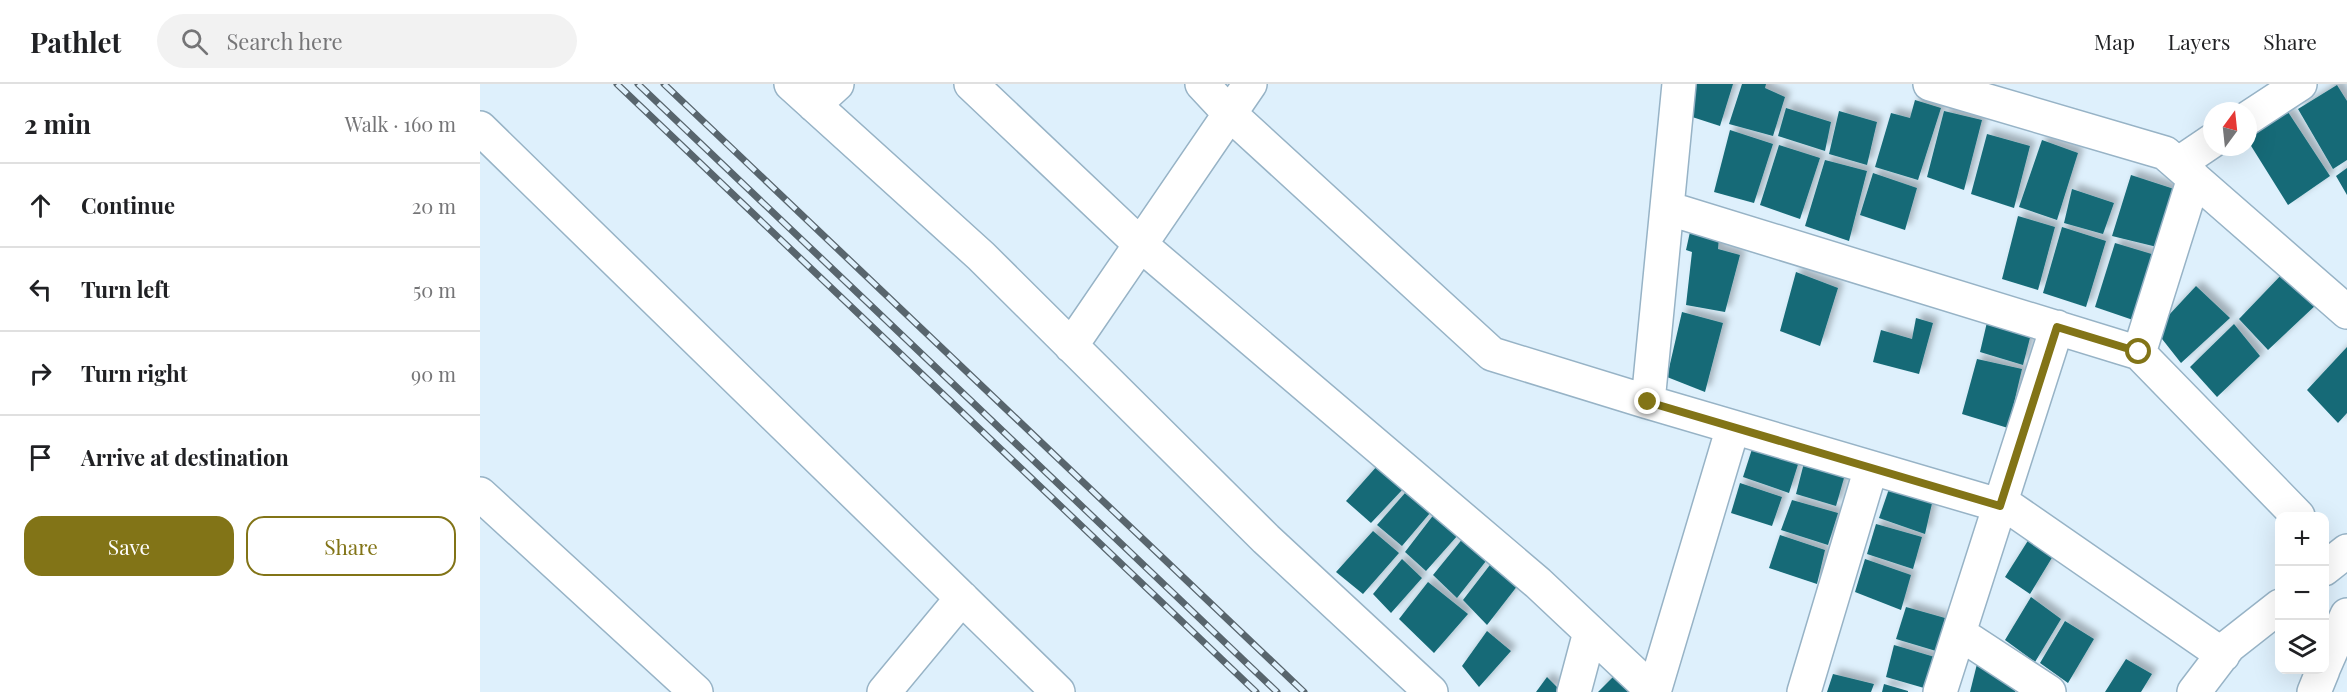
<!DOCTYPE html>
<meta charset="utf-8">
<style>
:root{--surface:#fff;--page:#f2f2f2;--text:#202124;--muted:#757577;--line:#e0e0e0;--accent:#827417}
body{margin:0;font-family:"Playfair Display",serif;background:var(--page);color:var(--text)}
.controls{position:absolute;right:18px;bottom:18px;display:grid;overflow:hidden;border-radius:12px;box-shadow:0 6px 24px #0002}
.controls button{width:54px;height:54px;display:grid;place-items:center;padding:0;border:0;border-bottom:2px solid var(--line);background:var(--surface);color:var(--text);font:30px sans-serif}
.compass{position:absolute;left:1723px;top:18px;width:54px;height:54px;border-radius:50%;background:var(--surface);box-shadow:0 6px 24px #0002;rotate:15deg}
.stop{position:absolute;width:18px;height:18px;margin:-14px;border:4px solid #827417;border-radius:50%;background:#fff}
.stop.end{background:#827417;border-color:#fff;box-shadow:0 2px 6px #0008}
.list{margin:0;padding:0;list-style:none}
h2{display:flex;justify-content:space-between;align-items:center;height:78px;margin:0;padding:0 24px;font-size:26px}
h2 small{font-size:20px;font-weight:400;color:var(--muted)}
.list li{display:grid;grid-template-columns:39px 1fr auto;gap:18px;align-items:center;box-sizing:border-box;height:84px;padding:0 24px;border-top:2px solid var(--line)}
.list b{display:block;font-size:22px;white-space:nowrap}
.list em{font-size:20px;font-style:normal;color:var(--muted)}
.actions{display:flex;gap:12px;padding:18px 24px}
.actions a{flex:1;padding:14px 0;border:2px solid var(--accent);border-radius:18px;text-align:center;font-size:21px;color:var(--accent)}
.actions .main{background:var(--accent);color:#fff}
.icon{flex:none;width:33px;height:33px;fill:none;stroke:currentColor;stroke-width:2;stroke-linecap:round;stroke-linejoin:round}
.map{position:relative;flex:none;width:1867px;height:608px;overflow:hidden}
header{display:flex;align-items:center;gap:36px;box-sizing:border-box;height:84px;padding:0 30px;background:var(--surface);border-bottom:2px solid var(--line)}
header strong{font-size:28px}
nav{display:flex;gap:33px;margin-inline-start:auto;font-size:21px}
.search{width:420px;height:54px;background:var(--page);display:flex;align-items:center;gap:15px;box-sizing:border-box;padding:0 21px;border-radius:33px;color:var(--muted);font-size:22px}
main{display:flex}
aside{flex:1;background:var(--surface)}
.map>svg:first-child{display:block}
</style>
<header>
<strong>Pathlet</strong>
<div class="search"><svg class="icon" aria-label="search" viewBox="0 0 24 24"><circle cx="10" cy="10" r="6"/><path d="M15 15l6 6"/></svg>Search here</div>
<nav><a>Map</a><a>Layers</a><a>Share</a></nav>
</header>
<main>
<aside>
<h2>2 min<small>Walk · 160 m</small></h2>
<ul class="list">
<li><svg class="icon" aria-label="ahead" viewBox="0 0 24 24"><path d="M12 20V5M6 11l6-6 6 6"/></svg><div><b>Continue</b></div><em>20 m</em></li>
<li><svg class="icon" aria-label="left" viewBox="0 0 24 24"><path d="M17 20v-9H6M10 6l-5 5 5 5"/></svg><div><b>Turn left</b></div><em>50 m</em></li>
<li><svg class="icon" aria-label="right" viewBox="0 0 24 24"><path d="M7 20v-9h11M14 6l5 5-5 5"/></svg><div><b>Turn right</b></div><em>90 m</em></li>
<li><svg class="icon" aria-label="arrive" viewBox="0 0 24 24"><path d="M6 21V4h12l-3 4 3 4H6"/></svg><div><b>Arrive at destination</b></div></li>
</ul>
<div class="actions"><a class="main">Save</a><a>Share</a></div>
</aside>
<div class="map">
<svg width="1867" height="608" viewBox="0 0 1867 608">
<defs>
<filter id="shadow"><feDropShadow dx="5.5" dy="-5.5" stdDeviation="3" flood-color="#0004"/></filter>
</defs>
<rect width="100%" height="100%" fill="#def0fc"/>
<!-- building -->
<path fill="#146b77" filter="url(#shadow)" d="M1215 0H1253L1240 42 1206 31Z
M1262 0H1286L1285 4 1305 13 1293 52 1249 40Z
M1857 1 1867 17V76L1853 85 1818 25Z
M1435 16 1461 24 1438 96 1395 83 1411 29 1430 34Z
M1306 24 1351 38 1345 67 1298 52Z
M1359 27 1397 38 1387 81 1349 70Z
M1464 27 1502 36 1484 106 1447 93Z
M1808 28 1850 92 1808 121 1768 57V50Z
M1250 46 1293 60 1274 119 1234 108Z
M1507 50 1550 62 1534 124 1491 110Z
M1562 56 1598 69 1577 136 1539 123Z
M1299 61 1340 74 1320 135 1280 121Z
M1345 76 1387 87 1369 157 1325 142Z
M1867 84V111L1856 92Z
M1393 89 1437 104 1425 146 1380 131Z
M1651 91 1694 105 1677 163 1632 152Z
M1592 105 1634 119 1623 150 1584 139Z
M1538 132 1575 143 1558 206 1522 195Z
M1582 143 1626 157 1606 223 1563 209Z
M1210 148 1239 153 1238 165 1260 171 1245 228 1206 221 1212 168 1206 166Z
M1635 159 1675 171 1656 237 1615 223Z
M1806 186 1838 219 1788 266 1759 235Z
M1316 188 1358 204 1340 262 1300 247Z
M1716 202 1750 234 1701 279 1675 246Z
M1202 228 1243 239 1225 308 1187 293Z
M1436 234 1453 239 1439 290 1393 278 1401 246 1432 255Z
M1508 234 1552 246 1543 281 1500 268Z
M1754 240 1780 272 1737 313 1710 283Z
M1867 263V329L1858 339 1827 306Z
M1497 275 1542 285 1528 344 1482 330Z
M1273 362 1320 374 1309 409 1263 393Z
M1325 375 1366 387 1356 422 1316 410Z
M898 381 923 405 891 439 866 417Z
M1260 399 1302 413 1292 442 1251 429Z
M1410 402 1453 415 1445 450 1399 434Z
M925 409 950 429 922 462 897 441Z
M1312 416 1358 429 1348 461 1301 446Z
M955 429 978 451 946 487 925 468Z
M1396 440 1442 453 1433 485 1387 470Z
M893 447 919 469 883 510 856 488Z
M1300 451 1345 466 1337 500 1289 484Z
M984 453 1006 477 977 514 953 491Z
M1549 455 1573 472 1550 510 1525 493Z
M922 475 942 494 911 529 893 510Z
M1385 475 1431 491 1421 526 1375 508Z
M1013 477 1038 501 1007 541 983 516Z
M948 498 988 530 954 569 919 535Z
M1551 513 1581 535 1555 578 1525 556Z
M1426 523 1465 534 1456 567 1416 555Z
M1585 537 1614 555 1588 599 1560 579Z
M1007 547 1031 567 999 603 982 582Z
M1414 561 1458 574 1451 606 1406 593Z
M1499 572 1540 600 1535 608H1490Z
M1646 575 1672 590 1661 608H1625Z
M1137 589 1154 608H1118Z
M1353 590 1394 600 1391 608H1347Z
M1067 593 1082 608H1056Z
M1404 600 1428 607V608H1402Z"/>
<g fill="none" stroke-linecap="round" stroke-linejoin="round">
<!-- minor casing -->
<g stroke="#97b3c6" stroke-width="36">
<path id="minor" d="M311 0 501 172 786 455 951 608
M491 0 661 161 1058 499 1174 608
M722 0 750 30 1012 270 1168 318 1199 0
M1450 0 1685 69 1867 228
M334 21 357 0
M1768 34 1820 0
M0 44 578 608
M1698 80 1732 57
M1187 124 1659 269 1818 432
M591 262 770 0
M1659 269 1714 94
M1168 318 1532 425 1743 571
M0 410 216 608
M1844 485 1867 467
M1479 549 1569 608
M1844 583 1867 531
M404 608 482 514
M1094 608 1110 548
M1174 608 1253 343
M1324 608 1391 384
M1460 608 1577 243
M1714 608 1749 562 1800 522
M1834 608 1843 586"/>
</g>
<!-- minor -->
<use href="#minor" stroke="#fff" stroke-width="33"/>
<!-- rail casing -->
<g stroke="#58656d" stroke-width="7">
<path id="rail" d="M137 0 776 608
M158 0 797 608
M184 0 824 608"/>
</g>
<!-- rail -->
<use href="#rail" stroke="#def0fc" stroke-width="4.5" stroke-dasharray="14" stroke-linecap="butt"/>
</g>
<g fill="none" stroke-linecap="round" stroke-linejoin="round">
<!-- route -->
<path stroke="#827417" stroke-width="8" d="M1168 318 1520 422 1577 243 1659 268"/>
</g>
</svg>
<div class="controls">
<button>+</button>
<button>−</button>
<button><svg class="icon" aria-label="layers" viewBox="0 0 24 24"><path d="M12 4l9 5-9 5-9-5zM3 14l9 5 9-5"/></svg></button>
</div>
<svg class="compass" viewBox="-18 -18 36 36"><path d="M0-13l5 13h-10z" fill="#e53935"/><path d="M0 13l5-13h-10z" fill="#757577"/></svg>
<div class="stop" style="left:1659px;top:268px"></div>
<div class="stop end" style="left:1168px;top:318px"></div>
</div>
</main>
